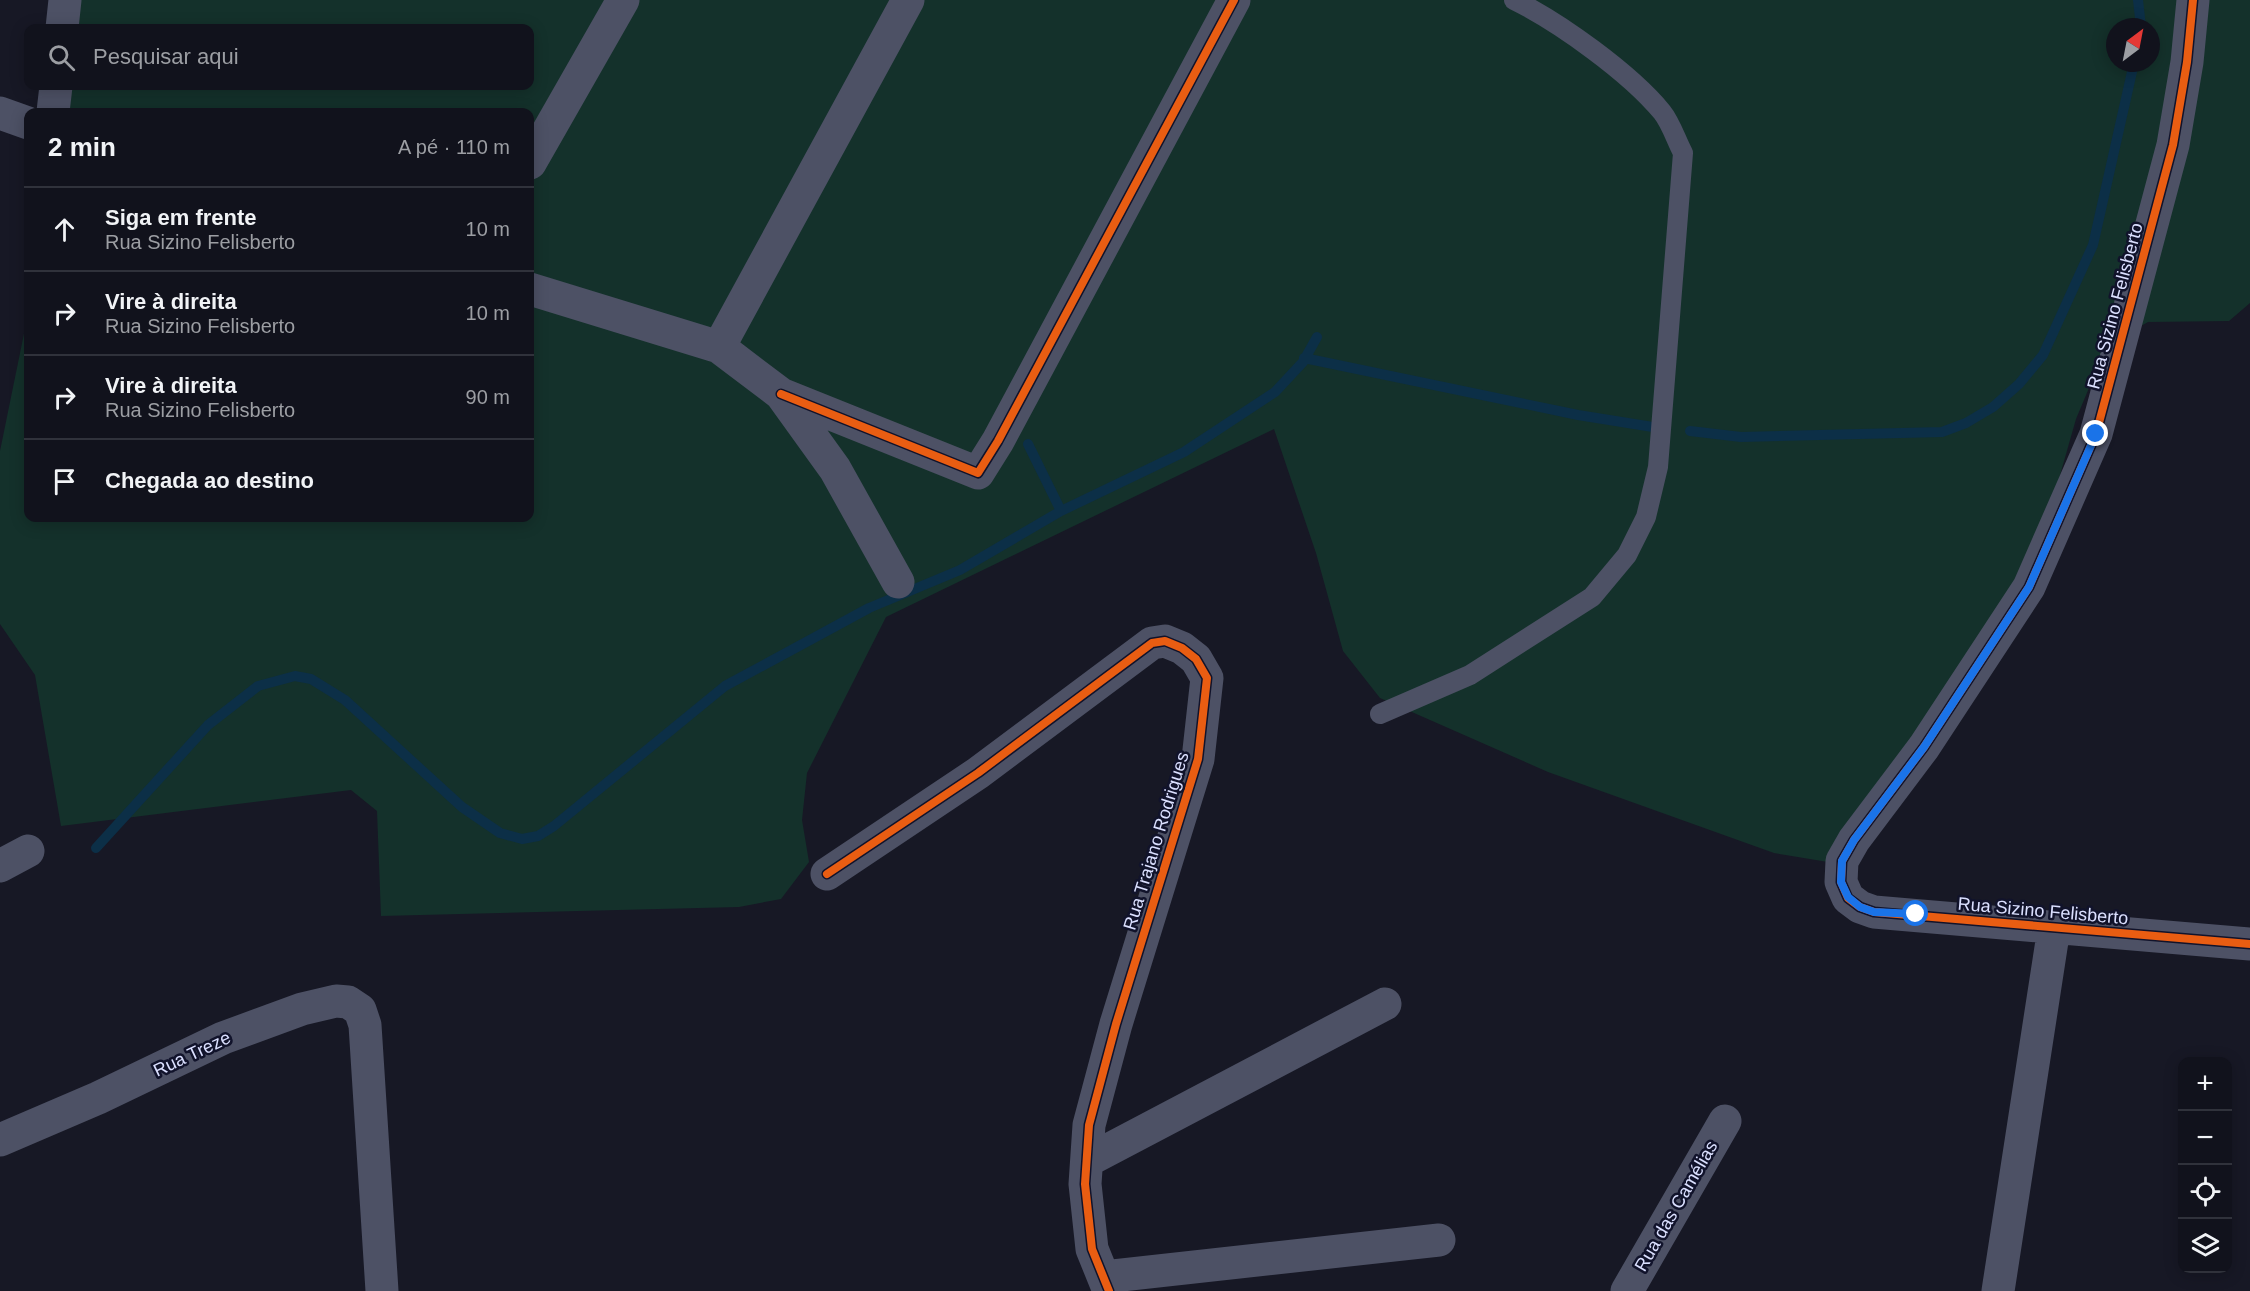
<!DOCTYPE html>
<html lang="pt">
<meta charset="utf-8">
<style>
:root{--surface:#11121c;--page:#1e2029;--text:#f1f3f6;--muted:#9c9ea3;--line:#30323b}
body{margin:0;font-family:Arial,sans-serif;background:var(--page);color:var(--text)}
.controls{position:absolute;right:18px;bottom:18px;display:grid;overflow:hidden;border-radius:12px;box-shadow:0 3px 15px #0003}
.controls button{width:54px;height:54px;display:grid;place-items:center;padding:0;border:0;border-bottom:2px solid var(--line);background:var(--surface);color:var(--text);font:30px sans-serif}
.compass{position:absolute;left:2106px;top:18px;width:54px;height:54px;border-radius:50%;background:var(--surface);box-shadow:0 3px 15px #0003;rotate:32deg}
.stop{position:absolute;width:18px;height:18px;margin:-14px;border:4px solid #1a73e8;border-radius:50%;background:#fff}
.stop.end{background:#1a73e8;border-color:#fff;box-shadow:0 2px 6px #0008}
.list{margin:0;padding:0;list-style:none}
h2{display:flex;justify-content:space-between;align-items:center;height:78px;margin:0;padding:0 24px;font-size:26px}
h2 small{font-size:20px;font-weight:400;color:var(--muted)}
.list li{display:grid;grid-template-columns:39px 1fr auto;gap:18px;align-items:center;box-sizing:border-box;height:84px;padding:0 24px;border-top:2px solid var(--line)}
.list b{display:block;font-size:22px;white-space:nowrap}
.list p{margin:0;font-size:20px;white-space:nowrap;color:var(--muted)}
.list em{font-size:20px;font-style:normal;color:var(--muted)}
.icon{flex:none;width:33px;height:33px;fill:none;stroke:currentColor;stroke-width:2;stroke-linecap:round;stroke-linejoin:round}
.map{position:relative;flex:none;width:2250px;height:1291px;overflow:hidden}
.search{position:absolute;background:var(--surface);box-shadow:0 3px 15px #0003;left:24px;top:24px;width:510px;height:66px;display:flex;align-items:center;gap:15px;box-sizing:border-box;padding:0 21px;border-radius:12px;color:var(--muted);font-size:22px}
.panel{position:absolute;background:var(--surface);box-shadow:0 3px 15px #0003;left:24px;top:108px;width:510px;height:414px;border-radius:12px}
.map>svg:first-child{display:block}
</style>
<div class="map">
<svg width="2250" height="1291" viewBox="0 0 2250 1291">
<rect width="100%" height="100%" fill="#171825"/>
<!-- green -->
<path fill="#14312b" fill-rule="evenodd" d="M73 0H2250V303L2229 321 2148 322 2107 345 2076 419 2023 605 1834 863 1774 853 1548 772 1380 698 1343 651 1316 553 1274 429 886 617 807 773 802 820 809 862 781 899 739 907 381 916 377 811 351 790 61 826 35 675 0 624V451L28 314V518H530V112H64L66 86H530V28H71ZM2115 27H2151V63H2115Z"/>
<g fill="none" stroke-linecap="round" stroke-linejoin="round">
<!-- stream -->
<path stroke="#0c2f47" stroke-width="10" d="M2138 0 2141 27
M1304 358 1578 415 1659 428
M1690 431 1741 437 1942 432 1966 423 1993 407 2019 384 2043 355 2093 245 2134 63
M1028 444 1061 511
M96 848 208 725 258 686 295 676 311 679 345 700 462 807 500 833 522 839 538 836 554 826 725 686 869 608 960 570 1061 511 1184 452 1275 392 1303 362 1317 337"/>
<!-- lane -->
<path stroke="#4d5165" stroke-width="20" d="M1380 714 1470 675 1592 597 1627 555 1646 517 1658 467 1683 153C1676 140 1671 123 1662 112 1630 73 1559 22 1514 0"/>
<!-- street -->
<path stroke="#4d5165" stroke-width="33" d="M2193 0 2187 62 2173 145 2096 434 2029 587 1924 747 1854 840 1842 861 1841 882 1848 898 1860 907 1874 912 2250 944
M62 28 65 0
M53 112 56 86
M0 113 28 123
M530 163 623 0
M530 289 719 347 781 394 835 469 898 582
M719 347 908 0
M781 394 978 473 998 441 1234 0
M0 866 28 851
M827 874 978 773 1152 643 1165 641 1182 648 1196 659 1207 678 1198 759 1116 1024 1089 1125 1085 1184 1092 1249 1109 1291
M0 1140 98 1098 223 1038 302 1009 336 1001 348 1002 360 1010 365 1025 382 1291
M1087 1161 1385 1004
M1104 1277 1439 1240
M1627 1291 1725 1121
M1998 1291 2054 928"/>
<!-- cycleway casing -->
<g stroke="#11132b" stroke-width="11">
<path id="cycleway" d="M2193 0 2187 62 2173 145 2096 434 2029 587 1924 747 1854 840 1842 861 1841 882 1848 898 1860 907 1874 912 2250 944
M781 394 978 473 998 441 1234 0
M827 874 978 773 1152 643 1165 641 1182 648 1196 659 1207 678 1198 759 1116 1024 1089 1125 1085 1184 1092 1249 1109 1291"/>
</g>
<!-- cycleway -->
<use href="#cycleway" stroke="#e95d12" stroke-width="8"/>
</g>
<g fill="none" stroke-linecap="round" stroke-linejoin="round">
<!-- route -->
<path stroke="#1a73e8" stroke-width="8" d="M1916 914 1874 912 1860 907 1848 897 1841 882 1842 861 1854 840 1924 747 2029 587 2096 434"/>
</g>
<g text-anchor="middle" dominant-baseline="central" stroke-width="5" stroke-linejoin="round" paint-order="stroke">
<!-- street labels -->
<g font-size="18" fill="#dbe0ff" stroke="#11132b">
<text transform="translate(2115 306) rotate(-75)">Rua Sizino Felisberto</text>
<text transform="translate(1156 841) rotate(-73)">Rua Trajano Rodrigues</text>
<text transform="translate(2043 911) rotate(5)">Rua Sizino Felisberto</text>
<text transform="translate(192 1054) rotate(-25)">Rua Treze</text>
<text transform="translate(1676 1206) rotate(-60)">Rua das Camélias</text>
</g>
</g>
</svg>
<div class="controls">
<button>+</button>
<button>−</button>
<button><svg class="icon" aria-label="locate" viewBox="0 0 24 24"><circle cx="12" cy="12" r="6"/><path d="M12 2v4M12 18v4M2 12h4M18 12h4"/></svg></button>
<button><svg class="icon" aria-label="layers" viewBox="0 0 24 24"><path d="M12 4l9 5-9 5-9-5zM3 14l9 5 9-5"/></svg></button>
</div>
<svg class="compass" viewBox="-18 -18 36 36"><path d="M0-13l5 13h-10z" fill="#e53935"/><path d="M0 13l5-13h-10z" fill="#9c9ea3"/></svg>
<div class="stop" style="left:1916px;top:914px"></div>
<div class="stop end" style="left:2096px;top:434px"></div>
<div class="search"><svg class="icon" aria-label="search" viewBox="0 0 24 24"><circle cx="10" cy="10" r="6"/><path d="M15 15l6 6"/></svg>Pesquisar aqui</div>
<section class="panel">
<h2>2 min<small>A pé · 110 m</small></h2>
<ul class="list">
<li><svg class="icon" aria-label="ahead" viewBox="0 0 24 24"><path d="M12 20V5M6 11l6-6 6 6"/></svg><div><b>Siga em frente</b><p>Rua Sizino Felisberto</p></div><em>10 m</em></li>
<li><svg class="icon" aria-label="right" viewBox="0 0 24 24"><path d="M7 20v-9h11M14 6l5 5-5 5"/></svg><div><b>Vire à direita</b><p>Rua Sizino Felisberto</p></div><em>10 m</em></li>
<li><svg class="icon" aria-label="right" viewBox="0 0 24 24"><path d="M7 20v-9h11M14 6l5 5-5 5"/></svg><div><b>Vire à direita</b><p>Rua Sizino Felisberto</p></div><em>90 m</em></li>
<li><svg class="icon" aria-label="arrive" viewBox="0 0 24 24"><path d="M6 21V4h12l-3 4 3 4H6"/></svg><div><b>Chegada ao destino</b></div></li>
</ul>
</section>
</div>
